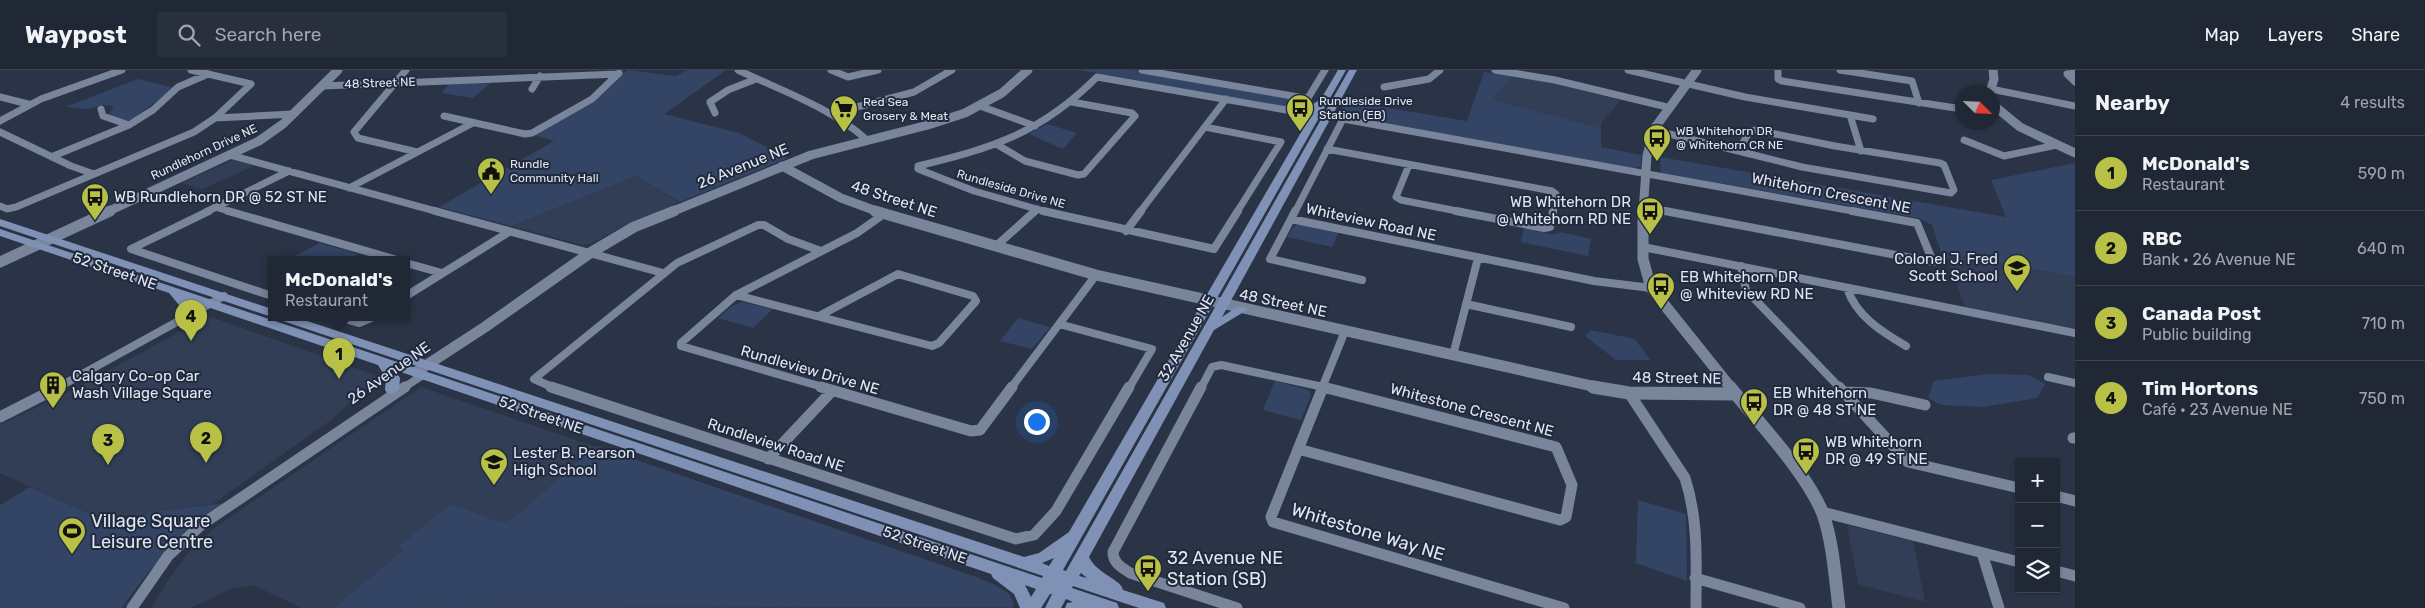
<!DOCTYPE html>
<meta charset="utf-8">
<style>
:root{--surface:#202735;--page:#282f3d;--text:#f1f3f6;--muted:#a2a5ad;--line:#3d4450;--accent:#b8c146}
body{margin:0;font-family:Rubik,sans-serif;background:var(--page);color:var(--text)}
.controls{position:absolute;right:15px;bottom:15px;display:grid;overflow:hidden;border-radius:0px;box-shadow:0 1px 4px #0004}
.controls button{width:45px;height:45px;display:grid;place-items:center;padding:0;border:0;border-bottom:1px solid var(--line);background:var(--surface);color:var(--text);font:25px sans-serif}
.compass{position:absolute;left:1955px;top:15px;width:45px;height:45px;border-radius:50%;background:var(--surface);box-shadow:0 1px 4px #0004;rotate:114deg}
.you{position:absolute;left:1036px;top:351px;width:18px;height:18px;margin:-12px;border:4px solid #fff;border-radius:50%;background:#1a73e8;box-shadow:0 0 0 8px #1a73e833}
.badge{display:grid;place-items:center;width:32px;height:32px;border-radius:50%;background:var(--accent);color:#111;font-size:16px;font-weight:700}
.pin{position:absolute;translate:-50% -41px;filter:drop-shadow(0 1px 2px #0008)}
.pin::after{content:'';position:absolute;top:26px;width:18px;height:15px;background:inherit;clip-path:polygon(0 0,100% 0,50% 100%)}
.popup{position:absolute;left:268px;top:186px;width:142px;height:65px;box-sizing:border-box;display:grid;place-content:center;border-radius:0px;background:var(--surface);filter:drop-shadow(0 1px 4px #0005);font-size:16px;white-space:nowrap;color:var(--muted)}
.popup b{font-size:19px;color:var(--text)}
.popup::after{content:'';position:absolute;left:50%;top:100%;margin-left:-10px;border:10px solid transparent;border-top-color:var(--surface)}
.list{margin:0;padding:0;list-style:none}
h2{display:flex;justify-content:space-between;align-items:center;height:65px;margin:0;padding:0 20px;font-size:21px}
h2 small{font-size:16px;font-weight:400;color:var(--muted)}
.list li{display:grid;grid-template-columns:32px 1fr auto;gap:15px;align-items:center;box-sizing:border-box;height:75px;padding:0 20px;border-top:1px solid var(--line)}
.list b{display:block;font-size:19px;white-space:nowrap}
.list p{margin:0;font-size:16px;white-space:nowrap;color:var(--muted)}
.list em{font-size:16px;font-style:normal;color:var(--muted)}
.icon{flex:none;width:28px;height:28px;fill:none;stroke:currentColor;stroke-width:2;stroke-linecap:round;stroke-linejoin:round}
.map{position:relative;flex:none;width:2075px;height:538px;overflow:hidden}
header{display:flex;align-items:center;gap:30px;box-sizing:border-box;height:70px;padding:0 25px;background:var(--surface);border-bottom:1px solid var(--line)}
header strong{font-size:24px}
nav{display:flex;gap:28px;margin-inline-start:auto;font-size:18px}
.search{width:350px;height:45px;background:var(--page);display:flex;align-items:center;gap:12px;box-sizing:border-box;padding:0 18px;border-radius:0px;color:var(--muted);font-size:19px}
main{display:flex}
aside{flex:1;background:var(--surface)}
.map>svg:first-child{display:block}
</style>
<header>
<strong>Waypost</strong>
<div class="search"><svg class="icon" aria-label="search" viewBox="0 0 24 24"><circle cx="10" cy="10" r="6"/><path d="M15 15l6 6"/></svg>Search here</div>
<nav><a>Map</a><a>Layers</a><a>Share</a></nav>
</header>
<main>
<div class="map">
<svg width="2075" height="538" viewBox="0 0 2075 538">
<rect width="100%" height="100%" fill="#2b3447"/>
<!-- built -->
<path fill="#313e56" d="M1512 6 1550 12 1621 30 1602 52 1601 58 1491 30Z
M234 90 254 96 202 119 181 113Z
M636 106 679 132 624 156 590 174 583 175 511 156Z
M1942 182 2075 207V259L1965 237 1948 191Z
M208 246 378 306 331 350 213 434 149 442 124 459 0 403V355L77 318Z
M421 317 979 508 1010 524 1014 534 1012 538H302L253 515 234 518 190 538H151L171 506 193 477 217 456Z
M1847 455 1913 471 1925 532 1858 514Z"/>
<!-- green -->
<path fill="#334465" d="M627 0 676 6 687 0H726L664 44 739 63 788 88 680 132 636 106 511 156 439 137 554 71 533 65 593 32Z
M1080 0H1132L1315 32 1310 36 1293 38Z
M1484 2 1512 6 1492 30 1601 58V77L1641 85V97L1631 98 1337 48 1346 31 1467 51Z
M138 9 174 18 132 50H124L109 44 114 36 102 35 88 39 65 37Z
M493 11 473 28 442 23 450 12Z
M1047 54 1077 63 1063 79 1029 64Z
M1660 87 2006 147 1991 110 2075 93V207L1941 182 1932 155 1919 148 1661 103Z
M1299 154 1339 162 1332 177 1287 167 1294 156Z
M1524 158 1553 165 1560 162 1591 169 1588 186 1521 172Z
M320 173 358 184 347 190 289 189Z
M741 232 773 239 753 258 718 248 732 236Z
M1018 248 1050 257 1032 279 1000 271Z
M1590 260 1635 269 1650 290H1616L1585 266Z
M1988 304 2028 305 2045 314 2037 328 1983 337 1941 335 1928 328 1934 311Z
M1275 311 1309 320 1311 325 1301 350 1263 340Z
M596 376 979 508C992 514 1015 521 1013 537L334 538 404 480 398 477 451 434 502 453 513 449Z
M30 417 124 459 149 442 226 433C181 465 153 492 122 538H0V435Z
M1638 430 1686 444 1687 511 1636 493Z"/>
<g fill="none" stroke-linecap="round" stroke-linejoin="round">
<!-- minor-far2 -->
<path stroke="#79859b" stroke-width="7" d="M406 0 354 62 358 68 417 82
M738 0C782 21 830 37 867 70
M831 0 848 7 878 0
M1142 0 1304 28H1308L1325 0
M1495 0 1555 10 1667 37
M1628 0 1745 27 1850 45 1861 81
M1778 0V9L1782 11 1962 39
M1840 0 1912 11 1919 33
M2075 3 2067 4 2075 12
M322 16 618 4
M1384 17 1429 9 1440 0
M532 19 540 6
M1991 19 2075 36
M0 27 28 34
M980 36 1035 56
M101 39 103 46 129 55
M715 43 710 32 728 20 756 9
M830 44 914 22 952 0
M1850 45 1873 49
M444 46 525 64 532 63 592 29 619 3
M215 48 293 44
M0 51 41 29 122 0
M1205 57 1281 72 1237 142
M1653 60 1738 81
M1756 60 1835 76 1940 93 1944 95 1954 120 1951 123 1802 97 1738 81 1750 61Z
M0 62 71 96 94 104
M1964 70 2004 86 2057 75
M996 74 1025 91 1078 105 1084 104 1135 46 1132 43 1072 32
M1327 79 1552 121 1556 124 1553 142
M230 85 439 142
M51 87 129 55 153 40 178 17 208 4
M1409 95 1396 127 1401 130 1462 142
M349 118 473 53
M0 136 7 139 16 137 194 62 215 48 251 14 191 0
M215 137 232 142
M1645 137 1671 142
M206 142 289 101
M1034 142 1037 139
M1047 142 974 121 918 99V96C993 78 1041 63 1097 7L1327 47
M1140 142 1226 29
M1295 142 1343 49 1858 142"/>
<!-- minor-far1 -->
<path stroke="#79859b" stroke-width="8" d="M209 141 131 179 272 226
M228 141 397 190
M435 141 663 203
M1043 141 1214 179 1238 141
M1295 141 1291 149 1594 211 1651 218
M1456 141 1544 158 1550 157 1553 141
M1665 141 1933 192 1917 153 1852 141
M1291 149 1270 189 1362 210
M1126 161 1141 141
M996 176 1035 141
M1643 177 2075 263
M406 193 442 203
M1741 196 1746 220 1840 318
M1847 218C1856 246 1882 262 1906 276
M736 225 932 276 939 273 976 231 973 226 898 204 819 246
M406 226 509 162
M1466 234 1571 257
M341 248 359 253 371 248
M1059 254 1152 279 1129 318
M1453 285 1478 188
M2048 307 2075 313
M57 318 224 226
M403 318 423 305
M554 318 534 309 677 193 758 155H764L788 169 821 181
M826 318 681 276V273L736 225 857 163 884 144
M1011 318 1096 205
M1201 318 1212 297 1221 295 1328 318
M1322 318 1345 261"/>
<!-- minor -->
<path stroke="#79859b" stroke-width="11" d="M551 317 1016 469 1034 465 1056 441 1129 317
M821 317 971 361 980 360 1012 317
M1201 317 1113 482C1113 493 1121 497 1130 503L1237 538
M1323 317 1271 447 1273 452 1564 538
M1839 317 1908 392 2019 418
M1844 322 1871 323 1925 335
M1629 323 1685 408C1699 451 1696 494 1696 538
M0 347 59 317
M2073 368H2075
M1298 379 1560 450 1566 447 1572 415 1556 377 1323 317
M768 389 832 321
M2056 426 2075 431
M1822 442 2019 492
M1982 483 1999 538
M2056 501 2075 506
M1695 508 1800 538
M132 538 168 486 201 455 405 317"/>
<!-- tertiary-far2 -->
<path stroke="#79859b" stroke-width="9" d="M1990 22 1994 9 1993 0
M1992 34 2020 57 2075 83
M782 96 841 128 879 142
M107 142 259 71 283 54 338 0
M671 142 811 85 928 55 965 43 1002 23 1028 0
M1643 142 1647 86 1654 59 1697 0"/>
<!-- tertiary-far1 -->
<path stroke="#79859b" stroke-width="11" d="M875 141 1096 205 1601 318
M1643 141V189L1651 218 1731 318
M0 192 110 141
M416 302 485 257 590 183 634 157 674 141"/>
<!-- tertiary -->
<path stroke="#79859b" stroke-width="13" d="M1593 317 1629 323 1734 324
M1730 317C1758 352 1807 403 1823 444 1833 473 1835 507 1839 538"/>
<!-- secondary -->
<path fill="#7f92b6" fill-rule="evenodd" d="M1338 0H1346L1063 500 1066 501 1349 0H1357L1222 247 1237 237H1245L1247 240 1214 260 1089 487C1097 504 1121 509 1123 520L1164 533 1166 538H1139L1073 516 1072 518 1117 533 1119 538H1065L1067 533 1073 532 1066 529 1061 538H1045L1052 524H1050L1041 538H1020L1014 524 993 508 991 504 395 300 400 308 399 320 392 324 387 323 385 320 386 308 378 295 187 230 191 234 187 252H179L177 249 179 235 169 223 0 166V159L1042 508 1043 506 283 251 281 248H298L1024 487 1039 483 1069 462 1314 40 1297 44 1292 41 1310 36 1321 29ZM1054 488 1049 496 1042 493ZM1081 503 1087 508 1079 506ZM1025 515 1036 519 1031 527Z
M0 149 272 239V247L0 156Z"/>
</g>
<!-- icons -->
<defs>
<g id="bus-pin" transform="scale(1.4375)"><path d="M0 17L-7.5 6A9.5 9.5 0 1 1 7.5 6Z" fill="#b8c146" stroke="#212a3c"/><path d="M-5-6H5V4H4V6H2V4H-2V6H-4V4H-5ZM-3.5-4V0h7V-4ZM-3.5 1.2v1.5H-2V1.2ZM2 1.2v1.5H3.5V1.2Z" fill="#111"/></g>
<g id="supermarket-pin" transform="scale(1.4375)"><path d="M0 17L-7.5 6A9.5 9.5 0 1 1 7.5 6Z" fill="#b8c146" stroke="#212a3c"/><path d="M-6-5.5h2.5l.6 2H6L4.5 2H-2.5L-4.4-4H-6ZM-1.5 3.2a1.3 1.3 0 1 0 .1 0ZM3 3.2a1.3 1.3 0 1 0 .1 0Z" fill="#111"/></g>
<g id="civic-pin" transform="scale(1.4375)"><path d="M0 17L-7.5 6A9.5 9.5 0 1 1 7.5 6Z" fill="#b8c146" stroke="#212a3c"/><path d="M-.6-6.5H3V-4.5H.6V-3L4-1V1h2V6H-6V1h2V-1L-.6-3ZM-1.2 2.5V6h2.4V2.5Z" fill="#111"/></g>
<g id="school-pin" transform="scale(1.4375)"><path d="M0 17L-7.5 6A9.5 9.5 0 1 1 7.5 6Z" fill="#b8c146" stroke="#212a3c"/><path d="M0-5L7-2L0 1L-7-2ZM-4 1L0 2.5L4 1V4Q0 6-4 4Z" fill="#111"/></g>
<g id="building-pin" transform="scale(1.4375)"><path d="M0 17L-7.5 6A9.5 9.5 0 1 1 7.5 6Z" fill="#b8c146" stroke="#212a3c"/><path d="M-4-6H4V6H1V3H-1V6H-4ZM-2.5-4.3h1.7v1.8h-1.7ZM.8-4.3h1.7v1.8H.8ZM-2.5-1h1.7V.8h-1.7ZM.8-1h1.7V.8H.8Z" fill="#111"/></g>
<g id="stadium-pin" transform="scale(1.4375)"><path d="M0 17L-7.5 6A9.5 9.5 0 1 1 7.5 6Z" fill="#b8c146" stroke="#212a3c"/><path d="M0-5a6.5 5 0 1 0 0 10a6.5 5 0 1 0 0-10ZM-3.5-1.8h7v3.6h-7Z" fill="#111"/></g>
</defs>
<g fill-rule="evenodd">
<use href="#bus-pin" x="1300" y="38"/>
<use href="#supermarket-pin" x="844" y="39"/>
<use href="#bus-pin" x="1657" y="68"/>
<use href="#civic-pin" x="491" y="101"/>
<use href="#bus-pin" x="95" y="127"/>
<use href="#bus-pin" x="1650" y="141"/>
<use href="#school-pin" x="2017" y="198"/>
<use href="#bus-pin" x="1661" y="216"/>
<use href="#building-pin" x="53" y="315"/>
<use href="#bus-pin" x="1754" y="332"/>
<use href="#bus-pin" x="1806" y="381"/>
<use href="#school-pin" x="494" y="392"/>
<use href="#stadium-pin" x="72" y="461"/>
<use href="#bus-pin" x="1148" y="498"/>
</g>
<g text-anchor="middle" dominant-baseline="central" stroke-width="4" stroke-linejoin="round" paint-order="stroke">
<!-- far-street labels -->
<g font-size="12" fill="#e0e6f3" stroke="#212a3c">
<text transform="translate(380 13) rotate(-2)">48 Street NE</text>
<text transform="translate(204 82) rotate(-25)">Rundlehorn Drive NE</text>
<text transform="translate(1011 119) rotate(16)">Rundleside Drive NE</text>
</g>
<!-- far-poi labels -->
<g font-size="12" fill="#e0e6f3" stroke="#212a3c" text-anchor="start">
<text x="1319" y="31">Rundleside Drive<tspan x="1319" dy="14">Station (EB)</tspan></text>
<text x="863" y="32">Red Sea<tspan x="863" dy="14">Grosery &amp; Meat</tspan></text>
<text x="1676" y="61">WB Whitehorn DR<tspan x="1676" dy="14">@ Whitehorn CR NE</tspan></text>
<text x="510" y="94">Rundle<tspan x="510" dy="14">Community Hall</tspan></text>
</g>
<!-- street labels -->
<g font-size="15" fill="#e0e6f3" stroke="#212a3c">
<text transform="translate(743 96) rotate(-22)">26 Avenue NE</text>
<text transform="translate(1831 123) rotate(11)">Whitehorn Crescent NE</text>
<text transform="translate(894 129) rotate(18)">48 Street NE</text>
<text transform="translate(1371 152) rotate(12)">Whiteview Road NE</text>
<text transform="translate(115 201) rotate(19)">52 Street NE</text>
<text transform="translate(1283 233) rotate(12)">48 Street NE</text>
<text transform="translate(1186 268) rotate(-60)">32 Avenue NE</text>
<text transform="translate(810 300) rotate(16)">Rundleview Drive NE</text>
<text transform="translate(389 303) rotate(-35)">26 Avenue NE</text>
<text transform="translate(1677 308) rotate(1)">48 Street NE</text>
<text transform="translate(1472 340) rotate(15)">Whitestone Crescent NE</text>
<text transform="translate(541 345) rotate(19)">52 Street NE</text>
<text transform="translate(776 375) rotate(18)">Rundleview Road NE</text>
<text transform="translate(925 475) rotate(19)">52 Street NE</text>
</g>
<!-- poi labels -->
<g font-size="15" fill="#e0e6f3" stroke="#212a3c" text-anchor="start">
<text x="114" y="127">WB Rundlehorn DR @ 52 ST NE</text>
<text x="1631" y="132" text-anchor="end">WB Whitehorn DR<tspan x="1631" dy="17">@ Whitehorn RD NE</tspan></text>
<text x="1998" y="189" text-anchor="end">Colonel J. Fred<tspan x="1998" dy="17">Scott School</tspan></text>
<text x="1680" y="207">EB Whitehorn DR<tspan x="1680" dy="17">@ Whiteview RD NE</tspan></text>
<text x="72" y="306">Calgary Co-op Car<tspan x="72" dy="17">Wash Village Square</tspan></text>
<text x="1773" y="323">EB Whitehorn<tspan x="1773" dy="17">DR @ 48 ST NE</tspan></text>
<text x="1825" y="372">WB Whitehorn<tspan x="1825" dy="17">DR @ 49 ST NE</tspan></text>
<text x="513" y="383">Lester B. Pearson<tspan x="513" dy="17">High School</tspan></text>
</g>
<!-- near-poi labels -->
<g font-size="18" fill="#e0e6f3" stroke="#212a3c" text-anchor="start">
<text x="91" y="451">Village Square<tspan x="91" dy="21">Leisure Centre</tspan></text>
<text x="1167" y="488">32 Avenue NE<tspan x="1167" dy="21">Station (SB)</tspan></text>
</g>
<!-- near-street labels -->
<g font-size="18" fill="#e0e6f3" stroke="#212a3c">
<text transform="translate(1368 462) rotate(17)">Whitestone Way NE</text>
</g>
</g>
</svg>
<div class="controls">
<button>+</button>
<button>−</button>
<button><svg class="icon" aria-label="layers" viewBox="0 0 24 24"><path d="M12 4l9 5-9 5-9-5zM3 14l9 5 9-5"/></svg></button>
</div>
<svg class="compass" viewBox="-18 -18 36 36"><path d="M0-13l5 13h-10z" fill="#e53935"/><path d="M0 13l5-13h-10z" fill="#a2a5ad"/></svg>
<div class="you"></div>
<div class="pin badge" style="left:339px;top:309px">1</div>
<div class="popup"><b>McDonald's</b>Restaurant</div>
<div class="pin badge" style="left:206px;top:393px">2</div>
<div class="pin badge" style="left:108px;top:395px">3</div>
<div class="pin badge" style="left:191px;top:271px">4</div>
</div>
<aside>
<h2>Nearby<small>4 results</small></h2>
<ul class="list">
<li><span class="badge">1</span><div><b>McDonald's</b><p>Restaurant</p></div><em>590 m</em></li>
<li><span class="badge">2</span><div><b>RBC</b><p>Bank · 26 Avenue NE</p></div><em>640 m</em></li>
<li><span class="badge">3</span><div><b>Canada Post</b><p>Public building</p></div><em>710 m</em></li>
<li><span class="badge">4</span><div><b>Tim Hortons</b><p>Café · 23 Avenue NE</p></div><em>750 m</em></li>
</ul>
</aside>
</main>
